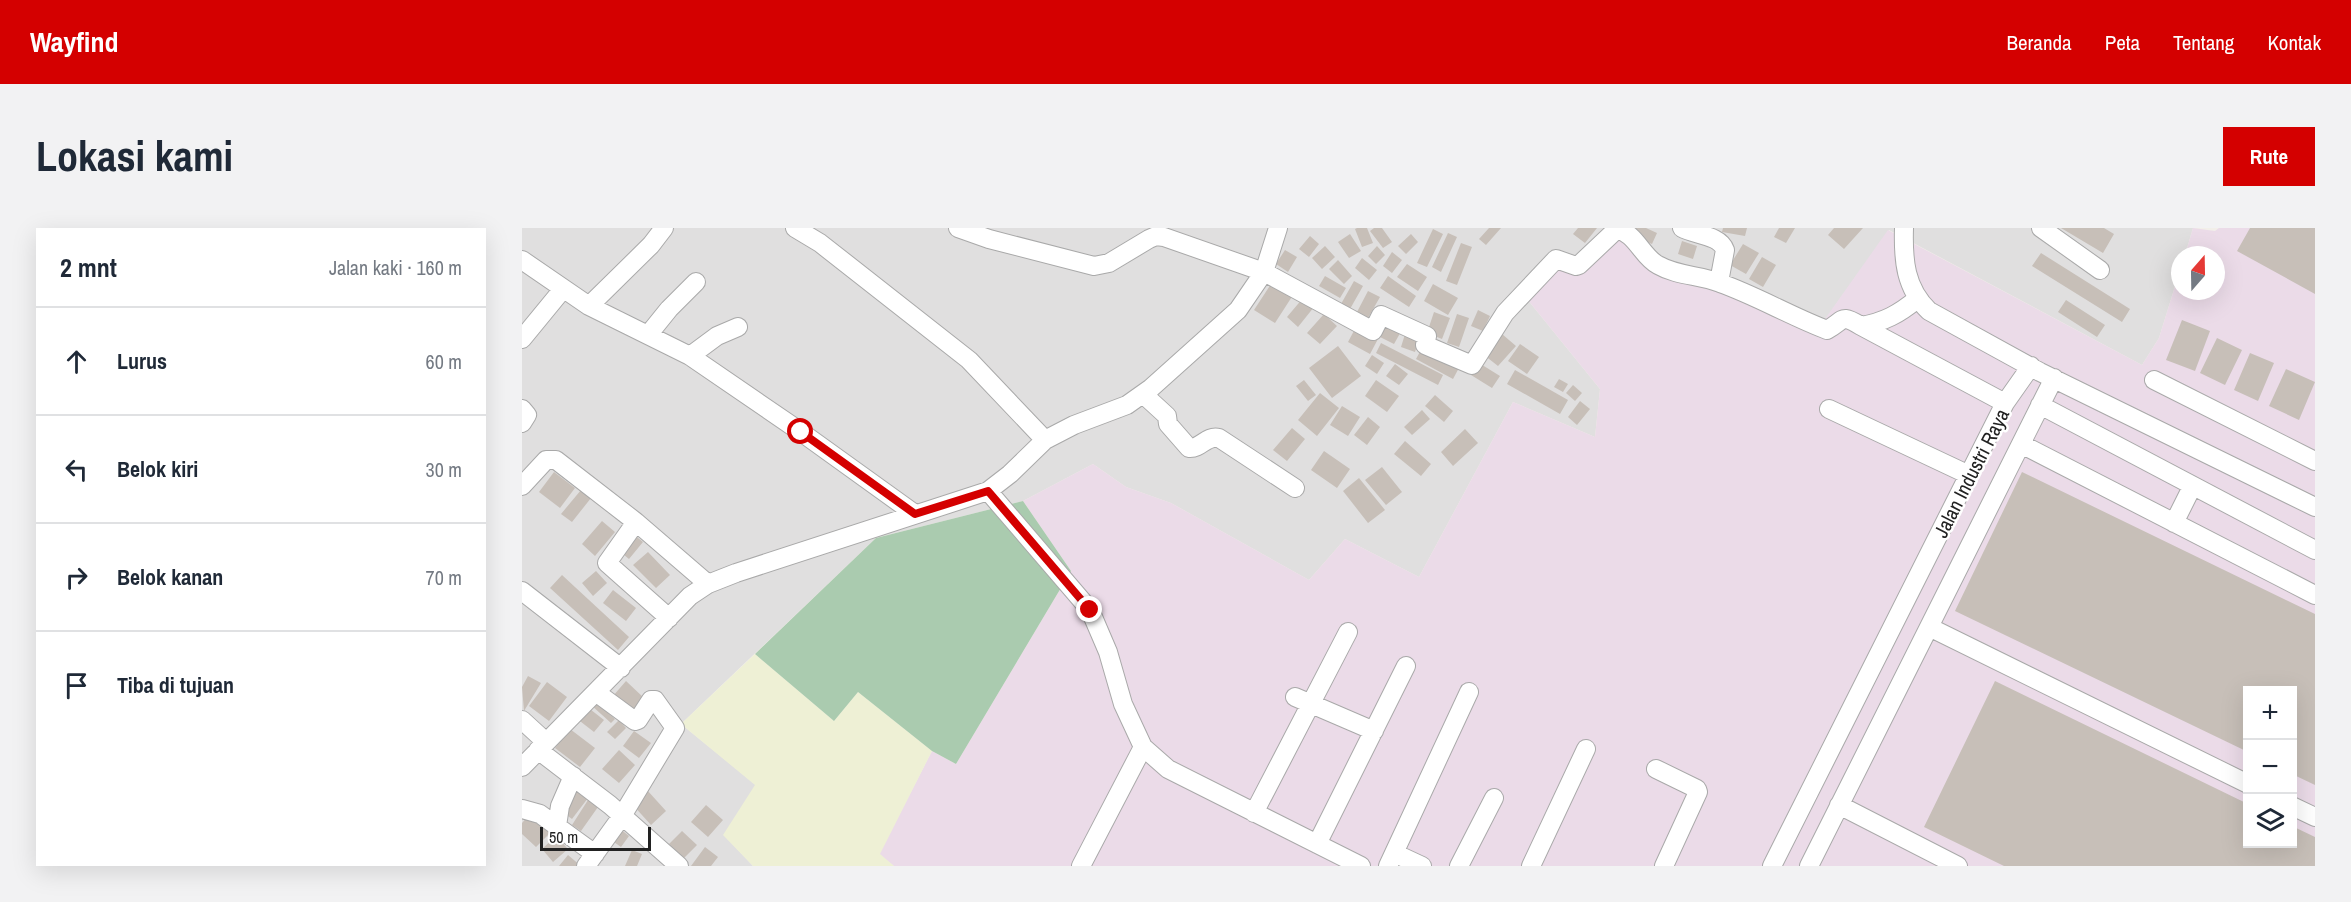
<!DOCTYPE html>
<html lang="id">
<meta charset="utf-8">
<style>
:root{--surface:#fff;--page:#f2f2f3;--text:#1f2937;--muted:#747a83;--line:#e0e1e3;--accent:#d40000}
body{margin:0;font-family:"Archivo Narrow",sans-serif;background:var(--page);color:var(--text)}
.controls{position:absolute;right:18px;bottom:18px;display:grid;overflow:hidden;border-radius:0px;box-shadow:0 6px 24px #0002}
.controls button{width:54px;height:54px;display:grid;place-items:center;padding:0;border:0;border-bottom:2px solid var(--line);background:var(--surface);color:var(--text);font:30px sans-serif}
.compass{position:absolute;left:1649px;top:18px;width:54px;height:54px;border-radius:50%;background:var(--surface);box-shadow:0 6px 24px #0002;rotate:20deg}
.scale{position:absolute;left:18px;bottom:15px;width:111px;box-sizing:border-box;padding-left:6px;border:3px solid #222;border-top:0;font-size:16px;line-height:21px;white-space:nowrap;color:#222;-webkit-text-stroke:4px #fff;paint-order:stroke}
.stop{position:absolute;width:18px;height:18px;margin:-14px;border:4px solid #d40000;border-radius:50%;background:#fff}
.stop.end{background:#d40000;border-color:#fff;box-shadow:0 2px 6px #0008}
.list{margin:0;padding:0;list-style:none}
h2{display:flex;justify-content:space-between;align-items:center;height:78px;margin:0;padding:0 24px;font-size:26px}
h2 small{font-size:20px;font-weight:400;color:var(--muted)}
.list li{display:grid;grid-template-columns:39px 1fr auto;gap:18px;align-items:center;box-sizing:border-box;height:108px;padding:0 24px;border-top:2px solid var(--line)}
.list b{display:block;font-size:22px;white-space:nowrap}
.list em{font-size:20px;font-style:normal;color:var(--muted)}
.icon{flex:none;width:33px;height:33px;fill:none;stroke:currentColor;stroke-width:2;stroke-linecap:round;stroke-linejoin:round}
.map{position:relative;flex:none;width:1793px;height:638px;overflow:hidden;border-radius:0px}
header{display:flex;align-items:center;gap:36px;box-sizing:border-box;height:84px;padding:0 30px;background:var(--accent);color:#fff}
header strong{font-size:28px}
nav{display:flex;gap:33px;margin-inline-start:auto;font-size:21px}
.intro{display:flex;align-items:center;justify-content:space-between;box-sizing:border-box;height:144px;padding:0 36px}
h1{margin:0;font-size:42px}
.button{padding:15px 27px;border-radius:0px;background:var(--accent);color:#fff;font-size:21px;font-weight:700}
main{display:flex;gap:36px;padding:0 36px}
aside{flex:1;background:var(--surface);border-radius:0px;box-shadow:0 6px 24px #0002}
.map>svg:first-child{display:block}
</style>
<header>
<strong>Wayfind</strong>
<nav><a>Beranda</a><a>Peta</a><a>Tentang</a><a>Kontak</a></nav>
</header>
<div class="intro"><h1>Lokasi kami</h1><a class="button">Rute</a></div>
<main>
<aside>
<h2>2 mnt<small>Jalan kaki · 160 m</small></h2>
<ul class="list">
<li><svg class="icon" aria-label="ahead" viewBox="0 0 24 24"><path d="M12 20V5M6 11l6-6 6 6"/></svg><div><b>Lurus</b></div><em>60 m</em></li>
<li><svg class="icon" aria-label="left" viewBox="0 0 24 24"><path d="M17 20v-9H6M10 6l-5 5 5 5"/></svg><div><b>Belok kiri</b></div><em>30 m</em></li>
<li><svg class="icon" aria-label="right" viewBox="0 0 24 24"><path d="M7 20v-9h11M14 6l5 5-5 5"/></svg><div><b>Belok kanan</b></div><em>70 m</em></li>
<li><svg class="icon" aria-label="arrive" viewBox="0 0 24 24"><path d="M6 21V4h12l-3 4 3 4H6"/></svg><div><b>Tiba di tujuan</b></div></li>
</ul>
</aside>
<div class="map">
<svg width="1793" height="638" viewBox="0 0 1793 638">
<rect width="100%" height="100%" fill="#f2efe9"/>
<!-- residential -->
<path fill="#e0dfdf" d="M0 0H1671L1663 27H1658V42L1637 110 1620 137 1367 2 1298 99 1001 66 1078 161 1073 209 991 174 897 349 823 311 787 352 649 275 604 259 571 236 501 273 354 310 159 496 234 557 202 607 231 638H0Z"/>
<!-- industrial -->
<path fill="#ebdbe8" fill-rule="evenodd" d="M1097 0 1129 36 1298 98 1366 2 1620 137 1637 110 1658 42V63H1694V27H1663L1671 0 1693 3 1697 0H1793V638H372L357 626 410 523 434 536 549 343 501 273 571 236 604 259 649 275 787 352 823 311 897 349 991 174 1073 209 1078 161 1001 66 1033 31 1055 40ZM1726 463H1770V616H1726Z"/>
<!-- farmland -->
<path fill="#eef0d5" d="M233 426 312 493 336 464 410 523 358 626 372 638H231L201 607 233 557 159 496Z"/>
<!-- cemetery -->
<path fill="#aacbaf" d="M501 273 549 343 434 536 410 523 336 464 312 493 233 426 354 310Z"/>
<!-- building -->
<path fill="#c7bfb8" d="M835 0H845L851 15 840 19 833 1Z
M852 0H860L870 14 861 20 848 3Z
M967 0H979L964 17 957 11Z
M1056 0H1075L1063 15 1051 6Z
M1112 0H1124L1135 5 1130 16 1109 7Z
M1201 0H1225L1223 8 1200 4Z
M1257 0H1273L1264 15 1252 9Z
M1312 0H1341L1322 21 1306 7Z
M1539 0H1582L1592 6 1581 25Z
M1728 0H1793V66L1715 23Z
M911 1 921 6 905 39 895 35Z
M926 5 935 9 919 44 910 39Z
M828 6 839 23 827 30 816 14Z
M889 6 896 14 884 26 876 18Z
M788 8 797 16 787 29 777 21Z
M1160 13 1175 18 1171 31 1156 26Z
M939 15 950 19 935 57 924 53Z
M1221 16 1237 25 1224 46 1208 37Z
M803 18 813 29 800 41 790 30Z
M855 18 863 27 854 36 846 28Z
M763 22 775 29 766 44 754 36Z
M870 24 880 32 870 45 861 38Z
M1519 25 1608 81 1600 94 1510 38Z
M1240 29 1254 37 1241 59 1227 51Z
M840 30 855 42 847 52 833 40Z
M816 32 830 48 822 56 807 41Z
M885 36 905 49 896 63 875 49Z
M803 48 824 60 818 70 797 58Z
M866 48 894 68 887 79 858 60Z
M753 50 773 64 753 95 732 82Z
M832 53 841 58 828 81 819 76Z
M911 56 936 70 926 87 902 73Z
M846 63 858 69 846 90 835 84Z
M781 70 792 79 776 99 765 89Z
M1544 72 1583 97 1575 109 1536 84Z
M956 82 968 88 961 103 949 98Z
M912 84 928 90 920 111 905 105Z
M802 86 815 98 798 116 785 105Z
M935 86 947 90 937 119 925 115Z
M863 90 881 100 872 116 854 107Z
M1660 92 1688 103 1673 143 1644 132Z
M834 99 856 111 848 126 826 114Z
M884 103 898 108 893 124 879 119Z
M980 106 994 118 976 138 962 127Z
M1695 110 1720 122 1703 157 1678 145Z
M859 115 921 147 916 157 854 125Z
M998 116 1017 129 1005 146 986 133Z
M816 118 839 148 810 170 787 140Z
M901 118 938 138 931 151 894 131Z
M1728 125 1752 135 1736 173 1712 162Z
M850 127 862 135 855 146 843 138Z
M957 135 978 148 970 160 949 147Z
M873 136 886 146 877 157 864 148Z
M1764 141 1793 154 1777 192 1747 178Z
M993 142 1046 172 1038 186 985 156Z
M1037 151 1046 156 1041 164 1032 159Z
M782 152 794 167 786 173 774 158Z
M854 152 877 168 865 184 843 168Z
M1051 157 1060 165 1053 173 1044 165Z
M798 165 817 180 795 208 776 192Z
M913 167 931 183 922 194 903 178Z
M1058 173 1068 181 1055 197 1046 189Z
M820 178 838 189 826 208 808 197Z
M900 182 908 191 890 207 882 199Z
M846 189 858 199 845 217 832 207Z
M770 200 783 211 765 233 751 222Z
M943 201 956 215 931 238 919 224Z
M883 213 909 236 899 248 872 226Z
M802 223 828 241 815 260 789 242Z
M860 239 880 264 864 277 843 252Z
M32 244 53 260 38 280 17 264Z
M1500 244 1793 386V557L1770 546V463H1726V524L1433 383Z
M837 250 863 282 846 295 821 263Z
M59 262 69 270 50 294 39 286Z
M80 293 93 304 73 328 60 316Z
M110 305 121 314 107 331 96 322Z
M126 324 148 347 134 360 111 337Z
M74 343 85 355 71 368 60 355Z
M40 347 107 409 96 422 28 360Z
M91 362 114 380 104 393 81 375Z
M6 448 19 455 2 483 0 459Z
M104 453 122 470 110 484 91 468Z
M1473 453 1726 576V616H1770V598L1793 609V638H1482L1402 599Z
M25 454 45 469 27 493 7 478Z
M72 473 93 491 89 495 69 477Z
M64 478 82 492 72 504 54 490Z
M97 492 104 500 93 511 85 504Z
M48 501 73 520 58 539 33 520Z
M112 503 129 515 117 530 101 518Z
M97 522 113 537 97 555 80 541Z
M55 562 66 570 50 591 39 583Z
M125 562 144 583 129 597 110 576Z
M66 572 76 579 59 603 50 597Z
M184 577 201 592 186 609 169 594Z
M8 586 28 605 14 619 0 606V595Z
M97 600 107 608 99 619 89 612Z
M160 603 175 617 161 631 147 616Z
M34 608 46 621 31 634 20 621Z
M183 619 196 629 189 638H169Z
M110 622 120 626 115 638H103Z
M46 627 59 638H37Z"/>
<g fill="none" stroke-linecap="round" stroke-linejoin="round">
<!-- minor casing -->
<g stroke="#a9a9a9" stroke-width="20">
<path id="minor" d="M273 0 298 15 447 132 523 212
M436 0 467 11 572 38 587 35 627 11 634 8 642 9 742 44 851 103 859 87 905 108 903 117 950 137 983 85 1034 31 1054 38 1057 37 1094 2C1113 3 1120 29 1136 37 1155 48 1178 47 1198 55 1235 68 1268 88 1305 102 1323 92 1318 85 1339 98 1362 94 1377 86 1395 71
M1160 0C1173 7 1198 7 1203 22L1197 54
M1382 0C1381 32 1383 60 1407 83L1518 144 1793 279
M1519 0 1578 42
M0 32 67 78 168 128 279 204 393 286
M67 78 129 17 142 0
M1339 98 1483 175
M126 107 147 81 174 54
M0 111 41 61
M168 128 195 108 216 99
M1632 152 1793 233
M621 166 645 188 646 196 667 220C679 221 684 207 697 210L773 260
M1518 177 1793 322
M0 181 5 187 0 195
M1307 181 1447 247
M1499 216 1793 367
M0 258 24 232H34L114 294 186 356
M466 263 568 382 586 424 601 476 621 519 646 541 839 638
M114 294 85 335 147 390
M1652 295 1670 259
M0 363 99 440
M1407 399 1726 556
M773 469 852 503
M0 492 24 514
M16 522 88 577 157 638
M0 539 168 368 186 356 214 345 466 263 488 246 523 212 552 197 605 177 629 160 716 82 742 44 756 0
M1134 541 1175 561 1176 564 1142 638
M1317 577 1436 638
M1770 578 1793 589
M0 581 18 586 73 626
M732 585 826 404
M35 598 38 578 51 548
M795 616 884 438
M872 625 900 638
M64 638 100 588 153 500 133 472H129L116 492 113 493 75 465
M559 638 621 519
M866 638 947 464
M937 638 972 570
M1009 638 1064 521
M1250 638 1483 175 1509 138
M1287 638 1532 150"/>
</g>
<!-- minor -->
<use href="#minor" stroke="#fff" stroke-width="18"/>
</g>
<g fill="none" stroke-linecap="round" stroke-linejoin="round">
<!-- route -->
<path stroke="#d40000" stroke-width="8" d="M279 204 393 286 466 263 568 382"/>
</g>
<g text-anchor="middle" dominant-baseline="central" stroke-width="5" stroke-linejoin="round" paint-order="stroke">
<!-- street labels -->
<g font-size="20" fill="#222" stroke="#fff">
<text transform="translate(1449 245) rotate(-63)">Jalan Industri Raya</text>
</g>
</g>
</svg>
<div class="controls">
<button>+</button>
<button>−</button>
<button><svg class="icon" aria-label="layers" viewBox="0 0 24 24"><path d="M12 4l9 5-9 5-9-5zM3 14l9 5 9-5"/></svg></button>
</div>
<svg class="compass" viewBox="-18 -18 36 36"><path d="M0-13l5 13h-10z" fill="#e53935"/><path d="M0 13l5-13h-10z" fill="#747a83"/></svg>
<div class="scale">50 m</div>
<div class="stop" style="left:279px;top:204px"></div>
<div class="stop end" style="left:568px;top:382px"></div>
</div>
</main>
